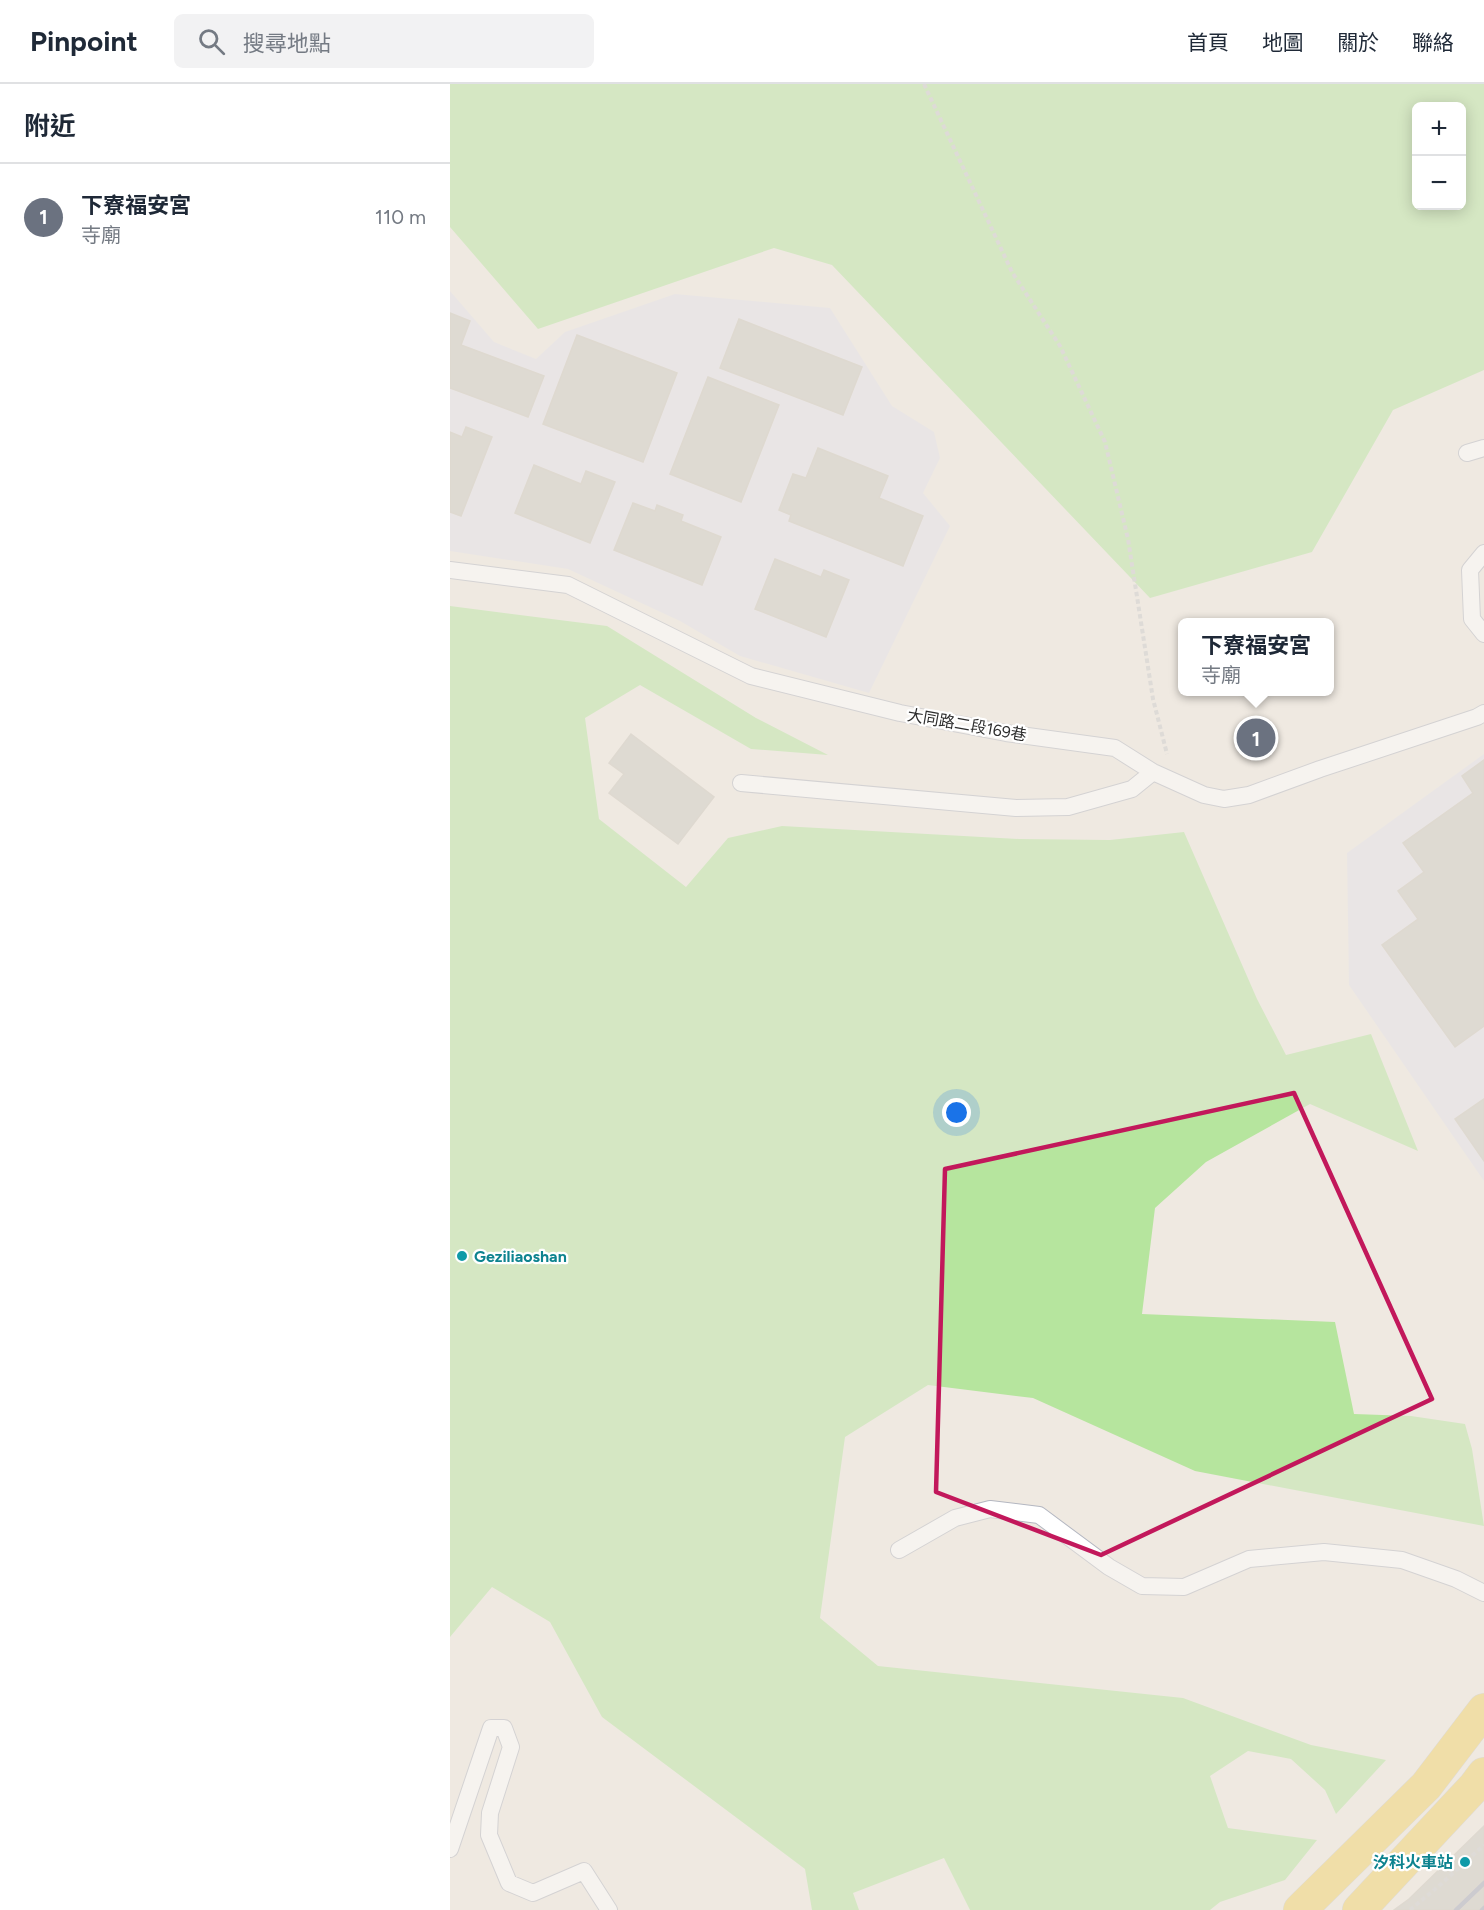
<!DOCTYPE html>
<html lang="zh-TW">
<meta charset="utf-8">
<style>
:root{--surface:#fff;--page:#f2f2f3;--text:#1f2937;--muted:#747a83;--line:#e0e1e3;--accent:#111827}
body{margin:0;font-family:Figtree,"Noto Sans TC",sans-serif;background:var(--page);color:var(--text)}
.controls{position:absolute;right:18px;top:18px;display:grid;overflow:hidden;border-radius:9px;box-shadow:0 3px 15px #0003}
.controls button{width:54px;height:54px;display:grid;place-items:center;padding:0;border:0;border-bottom:2px solid var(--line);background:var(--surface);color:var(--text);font:30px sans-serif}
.you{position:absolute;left:507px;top:1029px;width:21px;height:21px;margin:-15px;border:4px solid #fff;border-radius:50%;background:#1a73e8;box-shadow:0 0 0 9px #1a73e833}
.badge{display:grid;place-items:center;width:39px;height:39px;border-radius:50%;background:var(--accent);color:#fff;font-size:20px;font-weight:700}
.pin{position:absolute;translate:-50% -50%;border:3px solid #fff;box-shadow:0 2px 6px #0006}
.popup{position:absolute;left:728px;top:534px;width:156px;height:78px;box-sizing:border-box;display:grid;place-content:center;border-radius:9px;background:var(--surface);filter:drop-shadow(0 2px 4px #0005);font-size:20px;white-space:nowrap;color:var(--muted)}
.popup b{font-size:22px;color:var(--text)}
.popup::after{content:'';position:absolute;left:50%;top:100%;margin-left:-12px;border:12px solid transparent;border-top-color:var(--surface)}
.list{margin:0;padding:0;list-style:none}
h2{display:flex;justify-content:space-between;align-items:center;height:78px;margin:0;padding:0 24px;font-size:26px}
h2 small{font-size:20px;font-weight:400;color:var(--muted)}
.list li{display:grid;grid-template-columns:39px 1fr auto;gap:18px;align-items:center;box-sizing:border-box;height:108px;padding:0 24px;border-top:2px solid var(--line)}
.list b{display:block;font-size:22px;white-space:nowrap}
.list p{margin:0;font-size:20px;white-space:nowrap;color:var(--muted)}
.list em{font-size:20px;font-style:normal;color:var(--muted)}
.icon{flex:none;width:33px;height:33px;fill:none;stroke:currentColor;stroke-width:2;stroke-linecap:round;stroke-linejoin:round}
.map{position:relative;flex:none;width:1034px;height:1826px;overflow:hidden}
header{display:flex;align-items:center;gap:36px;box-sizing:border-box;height:84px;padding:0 30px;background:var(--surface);border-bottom:2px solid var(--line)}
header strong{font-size:28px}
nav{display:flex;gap:33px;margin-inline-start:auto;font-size:21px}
.search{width:420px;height:54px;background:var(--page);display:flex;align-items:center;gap:15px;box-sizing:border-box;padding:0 21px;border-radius:9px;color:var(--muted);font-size:22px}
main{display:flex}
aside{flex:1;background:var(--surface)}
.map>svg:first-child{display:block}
</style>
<header>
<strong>Pinpoint</strong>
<div class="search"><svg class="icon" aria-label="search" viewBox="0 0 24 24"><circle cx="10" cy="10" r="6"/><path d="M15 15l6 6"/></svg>搜尋地點</div>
<nav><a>首頁</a><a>地圖</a><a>關於</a><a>聯絡</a></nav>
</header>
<main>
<aside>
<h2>附近<small></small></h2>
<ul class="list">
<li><span class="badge" style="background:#6b7280">1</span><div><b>下寮福安宮</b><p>寺廟</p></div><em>110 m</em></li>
</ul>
</aside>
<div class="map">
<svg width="1034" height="1826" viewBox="0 0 1034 1826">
<rect width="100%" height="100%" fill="#efe9e1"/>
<!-- industrial -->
<path fill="#e3e1e8" d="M0 207 44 258 86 275 115 248 225 210 380 224 442 322 484 348 490 374 473 409 500 442 419 609 290 572 230 537 118 485 0 467Z
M1034 670V1097L899 901 897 769Z"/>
<!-- green -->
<path fill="#b6e59e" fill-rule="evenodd" d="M0 0H1034V286L943 326 862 468 700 514 382 181 324 164 88 245 0 143ZM966 22H1012V122H966Z
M0 522 157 542 306 634 378 671 301 665 190 601 135 634 149 735 236 803 278 754 332 742 569 755 660 756 734 748 807 915 836 971 921 950 968 1067 860 1020 756 1078 705 1124 692 1230 885 1238 904 1330 961 1332 1015 1340 1022 1365 1034 1442 745 1387 583 1314 478 1301 395 1353 370 1534 428 1582 733 1614 861 1661 936 1676 886 1730 875 1706 841 1675 798 1667 760 1692 778 1744 867 1756 835 1796 770 1818 760 1826H520L494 1774 403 1809 409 1826H362L355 1785 152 1633 100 1538 42 1503 0 1553Z"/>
<!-- building -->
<path fill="#cbc7bf" stroke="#cbc5ba" stroke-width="1.5" d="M0 229 20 237 11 261 94 292 78 333 0 304Z
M289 235 412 283 393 331 270 284Z
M127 251 227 289 193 378 93 340Z
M258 293 329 321 291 418 220 390Z
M16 343 42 353 11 432 0 428V348L12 353Z
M368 364 438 392 429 414 473 432 453 482 339 437 341 431 329 426 343 390 356 394Z
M84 381 131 400 136 387 165 398 140 459 65 429Z
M183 419 205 427 207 421 233 431 231 437 271 453 252 501 164 466Z
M325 475 371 493 374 486 399 496 376 553 305 525Z
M181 650 264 713 228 760 159 709 174 690 159 679Z
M1034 676V942L1005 963 932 861 968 835 948 807 974 788 953 759 1023 709 1012 692Z
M1034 1015V1077L1005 1035Z
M1034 1742V1826H944L959 1815Z"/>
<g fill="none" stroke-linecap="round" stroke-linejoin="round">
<!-- service casing -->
<g stroke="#b4b7c1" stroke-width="18">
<path id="service" d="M1017 369 1034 364
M1034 469 1020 486 1022 535 1034 550
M0 486 118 501 301 592 450 629 556 649 665 664 703 688 754 711 774 715 799 711 870 685 1027 633 1034 629
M291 699 566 724 618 723 682 705 703 688
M449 1466 505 1434 540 1425 589 1431 659 1483 692 1502 734 1503 799 1475 874 1468 952 1476 1006 1495 1034 1509
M0 1765 41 1644H54L61 1663 40 1729 39 1751 59 1799 83 1809 134 1787 159 1826"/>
</g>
<!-- primary casing -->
<g stroke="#c9c9c9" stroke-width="34">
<path id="primary" d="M850 1826 976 1702 1034 1626
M909 1826 1025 1702 1034 1690"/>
</g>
<!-- path -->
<path stroke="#c9c9c9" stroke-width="4" stroke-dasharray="4.5 3" stroke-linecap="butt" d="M474 0 562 188 610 262 655 358 678 455 703 615 717 670
M960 1826 990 1801 1034 1761"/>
<!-- service -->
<use href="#service" stroke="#fff" stroke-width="16"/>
<!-- primary -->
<use href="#primary" stroke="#f2d163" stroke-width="33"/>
<!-- rail -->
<path stroke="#a3a6b8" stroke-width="4.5" d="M1006 1826 1034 1799
M1032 1826 1034 1824"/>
</g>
<!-- marked area -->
<path d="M0 0H1034V1826H0ZM844 1009 982 1315 651 1471 486 1408 495 1085Z" fill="#efe9e1" fill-opacity=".55" fill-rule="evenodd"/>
<path fill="none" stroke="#c2185b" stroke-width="4.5" stroke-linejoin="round" d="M844 1009 982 1315 651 1471 486 1408 495 1085Z"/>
<!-- markers -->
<g fill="#0f9aa8" stroke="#fff" stroke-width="2">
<circle cx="12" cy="1172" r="6"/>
<circle cx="1015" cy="1778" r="6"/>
</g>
<g text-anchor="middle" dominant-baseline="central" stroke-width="4.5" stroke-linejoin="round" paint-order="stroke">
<!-- street labels -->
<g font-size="16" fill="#2e2e2e" stroke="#fff">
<text transform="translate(517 641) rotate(10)">大同路二段169巷</text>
</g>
<!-- culture labels -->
<g font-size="16" font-weight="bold" fill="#0d838f" stroke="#fff" text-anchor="start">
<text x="24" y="1172">Geziliaoshan</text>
<text x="1003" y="1778" text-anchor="end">汐科火車站</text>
</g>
</g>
</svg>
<div class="controls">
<button>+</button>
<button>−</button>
</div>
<div class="you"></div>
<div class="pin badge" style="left:806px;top:654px;background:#6b7280">1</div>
<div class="popup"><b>下寮福安宮</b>寺廟</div>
</div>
</main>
